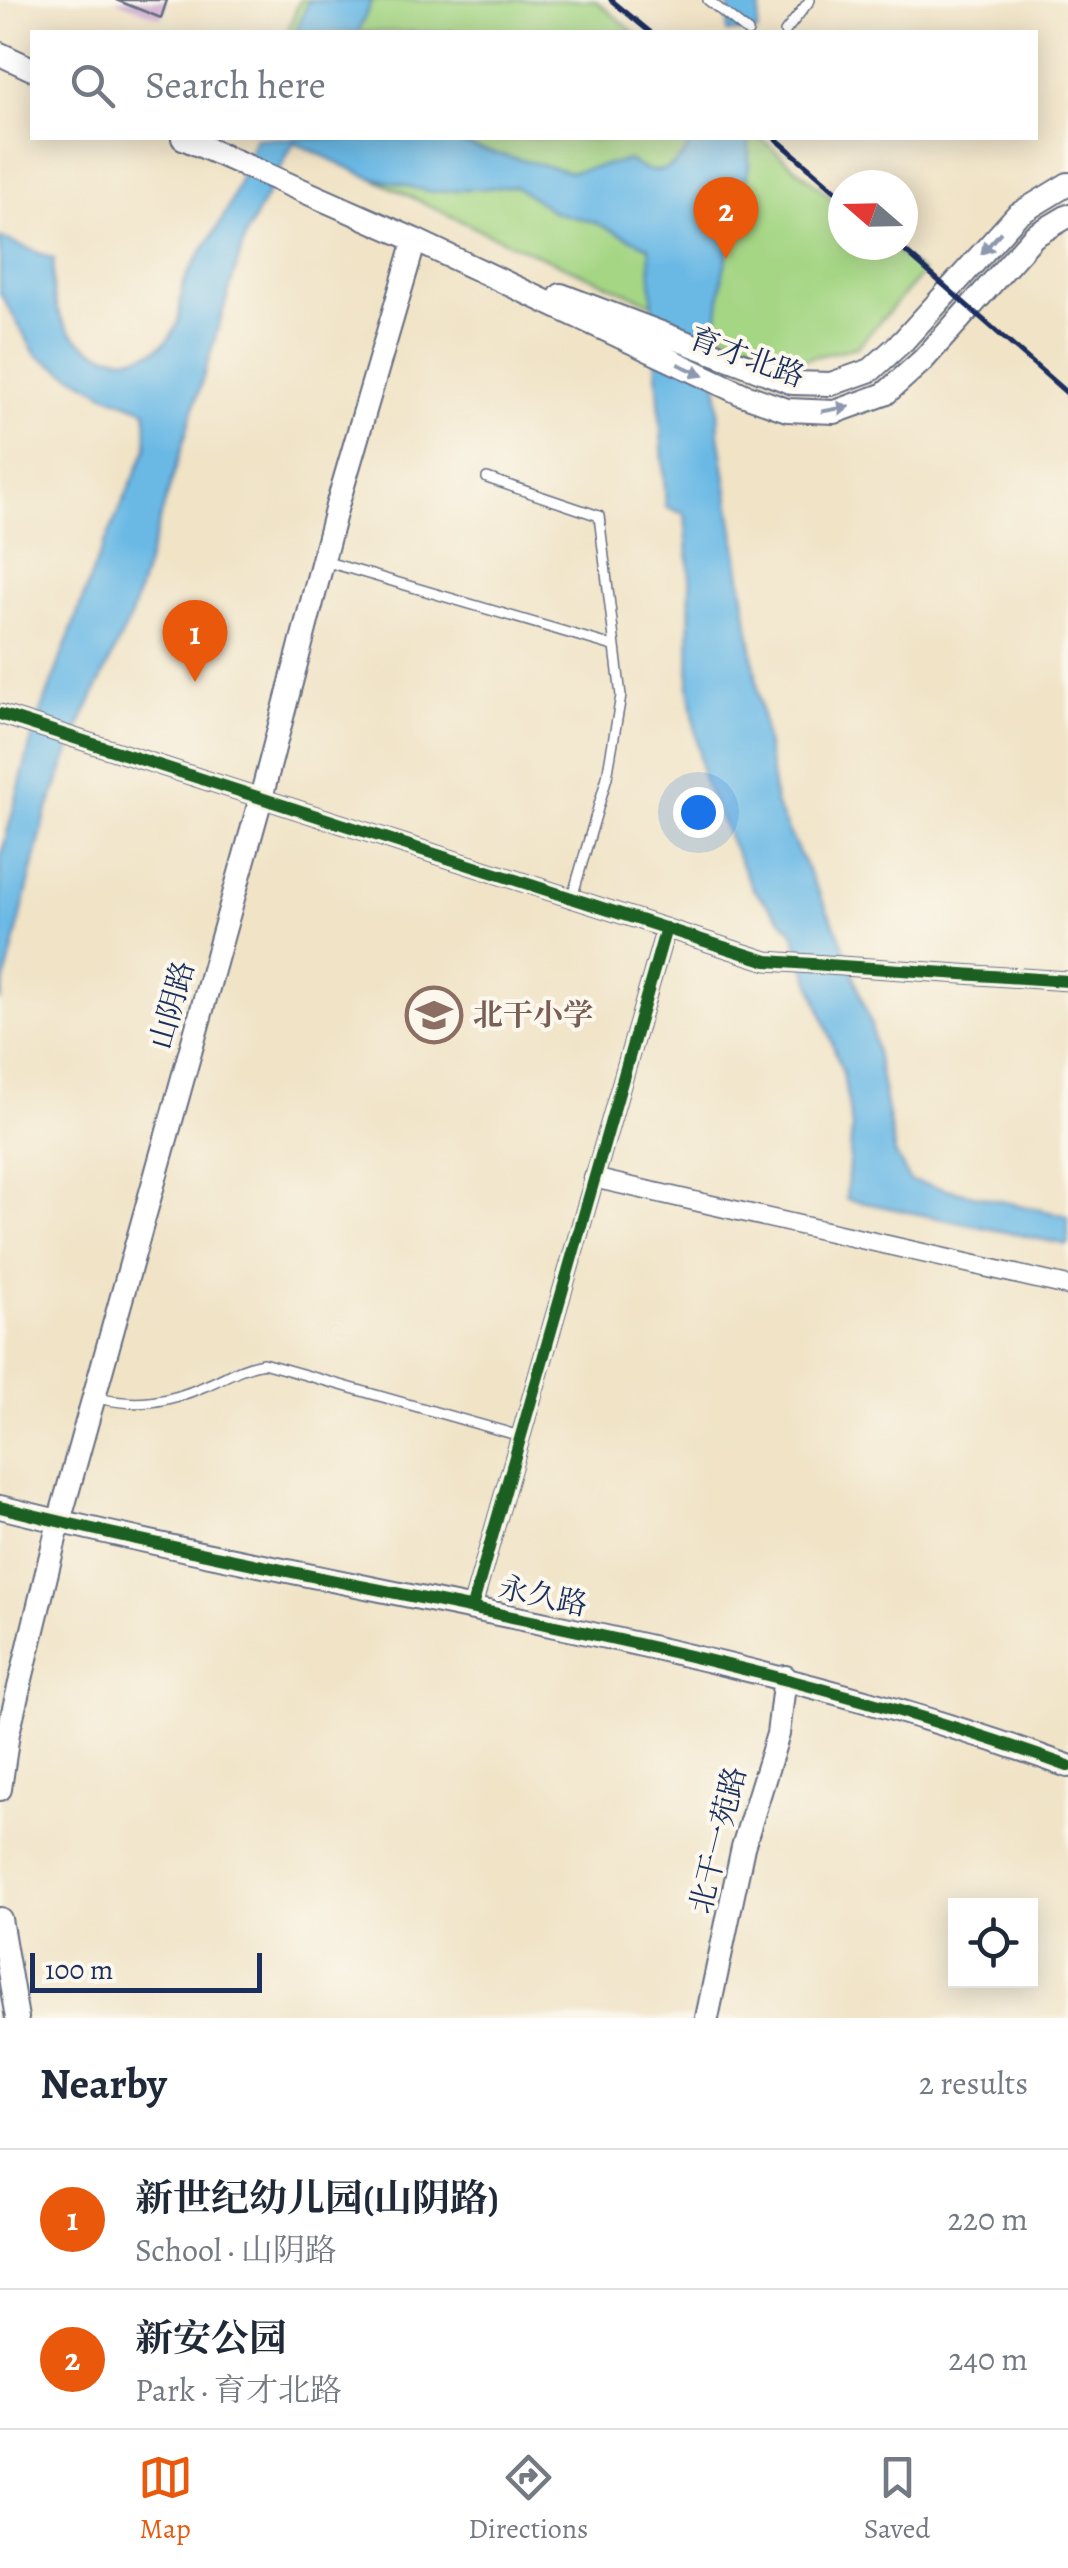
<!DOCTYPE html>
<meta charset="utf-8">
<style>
:root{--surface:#fff;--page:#f2f2f3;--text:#1f2937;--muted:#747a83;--line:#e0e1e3;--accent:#ea580c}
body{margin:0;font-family:Alegreya,"Noto Serif SC",serif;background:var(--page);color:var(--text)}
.controls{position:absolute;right:30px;bottom:30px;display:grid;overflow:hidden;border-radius:0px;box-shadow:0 5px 25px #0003}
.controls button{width:90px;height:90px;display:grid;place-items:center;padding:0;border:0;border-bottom:2px solid var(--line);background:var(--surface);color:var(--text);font:50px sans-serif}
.compass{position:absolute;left:828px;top:170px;width:90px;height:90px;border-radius:50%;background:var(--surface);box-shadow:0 5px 25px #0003;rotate:290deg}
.scale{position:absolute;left:30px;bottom:25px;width:232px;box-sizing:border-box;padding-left:10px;border:5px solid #1b2f5e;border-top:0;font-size:28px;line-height:35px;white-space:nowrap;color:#1b2f5e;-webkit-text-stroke:8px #fbf7ec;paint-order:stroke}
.you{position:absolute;left:698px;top:812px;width:35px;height:35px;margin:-25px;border:8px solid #fff;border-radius:50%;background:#1a73e8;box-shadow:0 0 0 15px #1a73e833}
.badge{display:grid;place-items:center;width:65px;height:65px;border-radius:50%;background:var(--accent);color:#fff;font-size:32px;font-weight:700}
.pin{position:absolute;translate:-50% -82px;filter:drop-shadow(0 2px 5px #0008)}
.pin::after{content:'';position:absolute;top:52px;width:35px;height:30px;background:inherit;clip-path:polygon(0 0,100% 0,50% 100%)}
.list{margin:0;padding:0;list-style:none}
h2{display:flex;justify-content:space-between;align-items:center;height:130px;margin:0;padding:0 40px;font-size:42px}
h2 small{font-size:32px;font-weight:400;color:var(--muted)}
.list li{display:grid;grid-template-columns:65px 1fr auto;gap:30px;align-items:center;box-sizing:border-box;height:140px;padding:0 40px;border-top:2px solid var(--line)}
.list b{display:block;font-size:38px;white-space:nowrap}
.list p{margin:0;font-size:32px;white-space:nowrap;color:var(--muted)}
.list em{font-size:32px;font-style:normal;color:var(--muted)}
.icon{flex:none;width:55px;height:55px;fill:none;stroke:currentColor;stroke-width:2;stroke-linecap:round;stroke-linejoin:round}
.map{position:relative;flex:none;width:1068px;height:2018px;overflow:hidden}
.search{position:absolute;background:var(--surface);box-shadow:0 5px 25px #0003;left:30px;right:30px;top:30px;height:110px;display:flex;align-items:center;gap:25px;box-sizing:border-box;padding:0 35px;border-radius:0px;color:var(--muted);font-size:38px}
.sheet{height:410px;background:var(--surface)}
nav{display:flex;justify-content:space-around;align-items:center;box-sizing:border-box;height:140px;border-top:2px solid var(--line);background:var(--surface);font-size:28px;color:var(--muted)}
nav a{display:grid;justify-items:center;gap:5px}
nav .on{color:var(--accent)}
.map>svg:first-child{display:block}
</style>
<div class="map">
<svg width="1068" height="2018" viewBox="0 0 1068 2018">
<rect width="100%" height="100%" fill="#fbf7ec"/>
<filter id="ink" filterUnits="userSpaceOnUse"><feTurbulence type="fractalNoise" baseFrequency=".01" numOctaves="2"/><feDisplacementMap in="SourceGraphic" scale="20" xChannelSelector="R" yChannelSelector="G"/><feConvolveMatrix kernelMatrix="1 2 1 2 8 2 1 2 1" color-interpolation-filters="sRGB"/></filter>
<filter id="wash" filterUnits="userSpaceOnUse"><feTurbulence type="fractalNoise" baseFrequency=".0048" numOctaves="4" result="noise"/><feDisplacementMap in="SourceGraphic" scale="40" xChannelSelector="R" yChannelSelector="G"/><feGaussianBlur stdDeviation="2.25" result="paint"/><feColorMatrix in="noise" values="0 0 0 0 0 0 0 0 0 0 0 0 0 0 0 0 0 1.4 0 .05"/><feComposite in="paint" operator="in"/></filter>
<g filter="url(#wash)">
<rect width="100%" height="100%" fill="#f0e3c6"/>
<!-- green -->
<path fill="#a5d684" stroke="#608271" stroke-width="2.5" d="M300 0H595L634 32H287Z
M289 138H760L843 207V245H889L923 273 857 347 791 362 486 233Z"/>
<!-- water -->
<path fill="#6bb9e5" stroke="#4374a2" stroke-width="2.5" d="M309 0H372L358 32H296Z
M730 0H761L757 32H727Z
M255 138H448L478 149 571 172 629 160C657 183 681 167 692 138H749V167L723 273 716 332 719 434 776 806 840 936 871 1025 895 1153 910 1181 1068 1216V1245L846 1199 852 1127 843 1074 793 932 752 888 703 780 689 687 690 578 685 514 666 507 649 247 594 222 554 212 515 186 431 192 366 176 294 142 246 235 131 616 81 722 46 814 0 1001V861L33 734 96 563 147 448 146 410 107 395 36 355 0 293V237L54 259C50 292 54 320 81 342 112 366 164 364 178 321 182 307 179 290 187 276 199 254 216 233 227 210 239 187 246 161 255 138Z"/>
<g id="blocks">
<!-- building -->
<path fill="#c7a2ce" d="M116 0H167L161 18Z"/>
</g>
</g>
<g filter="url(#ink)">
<use href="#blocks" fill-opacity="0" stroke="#666e82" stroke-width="2.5"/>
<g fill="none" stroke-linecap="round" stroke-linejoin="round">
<!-- lane casing -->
<g stroke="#666e82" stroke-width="12">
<path id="lane" d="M708 0 748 32
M785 32 810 0
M487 478 599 516 621 696 607 777 572 898
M324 561 613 646
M97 1398C137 1407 167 1403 205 1386 227 1377 238 1368 263 1363L520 1436"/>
</g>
<!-- street casing -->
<g stroke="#666e82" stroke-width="21">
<path id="street" d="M0 714 767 961 1068 981
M593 1178 1068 1286
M472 1607 666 928"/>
</g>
<!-- secondary casing -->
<g stroke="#666e82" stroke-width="26">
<path id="secondary" d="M0 54 32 69
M183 138 415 240 742 394 787 410 835 412 885 394 923 360 1034 236 1068 216
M561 295 793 383 831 384 871 370 904 340 1017 215 1068 184
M0 1507C357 1596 720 1639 1068 1766
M0 1789 8 1733 59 1522 261 798 337 506 415 240
M0 1919 17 2018
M707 2018 743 1847 778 1734 785 1677"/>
</g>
<!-- lane -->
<use href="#lane" stroke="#fff" stroke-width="9"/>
<!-- street -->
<use href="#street" stroke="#fff" stroke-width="18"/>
<!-- secondary -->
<use href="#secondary" stroke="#fff" stroke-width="22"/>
<!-- rail -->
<path stroke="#1b2f5e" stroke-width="5" d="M611 0 650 32
M775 138 843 197
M898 245 1068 394"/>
<!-- cycleway casing -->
<g stroke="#fbf7ec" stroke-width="19">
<path id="cycleway" d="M0 714 767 961 1068 981
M0 1507C357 1596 720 1639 1068 1766
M472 1607 666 928"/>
</g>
<!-- cycleway -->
<use href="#cycleway" stroke="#1b5e20" stroke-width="12"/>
</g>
<!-- one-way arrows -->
<defs><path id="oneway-solid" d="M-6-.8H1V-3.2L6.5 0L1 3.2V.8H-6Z" transform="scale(2.5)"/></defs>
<g fill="#8d97ae">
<use href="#oneway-solid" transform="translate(991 243) rotate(132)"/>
<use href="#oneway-solid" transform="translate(691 370) rotate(24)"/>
<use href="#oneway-solid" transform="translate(836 409) rotate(-10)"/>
</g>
</g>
<!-- icons -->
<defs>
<g id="school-ring" transform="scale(2.875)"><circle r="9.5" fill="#fbf7ec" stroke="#8d6e63" stroke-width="1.5"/><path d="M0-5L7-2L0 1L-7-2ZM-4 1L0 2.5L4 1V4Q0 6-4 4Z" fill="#8d6e63"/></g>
</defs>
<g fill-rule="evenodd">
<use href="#school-ring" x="434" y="1015"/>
</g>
<g text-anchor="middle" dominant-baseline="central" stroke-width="8" stroke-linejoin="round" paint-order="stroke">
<!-- street labels -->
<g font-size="30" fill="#1b2f5e" stroke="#fbf7ec">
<text transform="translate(747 357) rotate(20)">育才北路</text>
<text transform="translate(172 1005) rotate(-74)">山阴路</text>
<text transform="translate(543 1596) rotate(12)">永久路</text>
<text transform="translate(718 1840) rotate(-76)">北干一苑路</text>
</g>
<!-- education labels -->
<g font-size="30" font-weight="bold" fill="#785e54" stroke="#fbf7ec" text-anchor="start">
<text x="473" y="1015">北干小学</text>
</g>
</g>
</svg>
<div class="controls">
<button><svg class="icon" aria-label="locate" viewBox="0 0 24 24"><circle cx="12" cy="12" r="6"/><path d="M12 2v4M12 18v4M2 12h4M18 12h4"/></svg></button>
</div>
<svg class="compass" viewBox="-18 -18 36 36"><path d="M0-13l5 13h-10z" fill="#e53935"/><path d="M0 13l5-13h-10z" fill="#747a83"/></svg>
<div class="scale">100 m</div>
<div class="you"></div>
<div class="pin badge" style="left:195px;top:682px">1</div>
<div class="pin badge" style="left:726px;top:259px">2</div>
<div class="search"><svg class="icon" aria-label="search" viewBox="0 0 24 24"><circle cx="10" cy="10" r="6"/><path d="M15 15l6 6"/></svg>Search here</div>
</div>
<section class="sheet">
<h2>Nearby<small>2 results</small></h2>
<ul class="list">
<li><span class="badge">1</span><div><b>新世纪幼儿园(山阴路)</b><p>School · 山阴路</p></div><em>220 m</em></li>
<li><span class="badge">2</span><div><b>新安公园</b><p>Park · 育才北路</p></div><em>240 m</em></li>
</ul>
</section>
<nav>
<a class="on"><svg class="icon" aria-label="map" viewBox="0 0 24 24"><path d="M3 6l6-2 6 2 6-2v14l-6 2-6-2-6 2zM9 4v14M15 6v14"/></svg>Map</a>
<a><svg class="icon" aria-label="directions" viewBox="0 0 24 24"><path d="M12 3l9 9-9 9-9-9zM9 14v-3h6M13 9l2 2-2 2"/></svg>Directions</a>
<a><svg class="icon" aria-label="saved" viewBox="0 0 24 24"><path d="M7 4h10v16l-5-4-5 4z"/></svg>Saved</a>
</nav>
